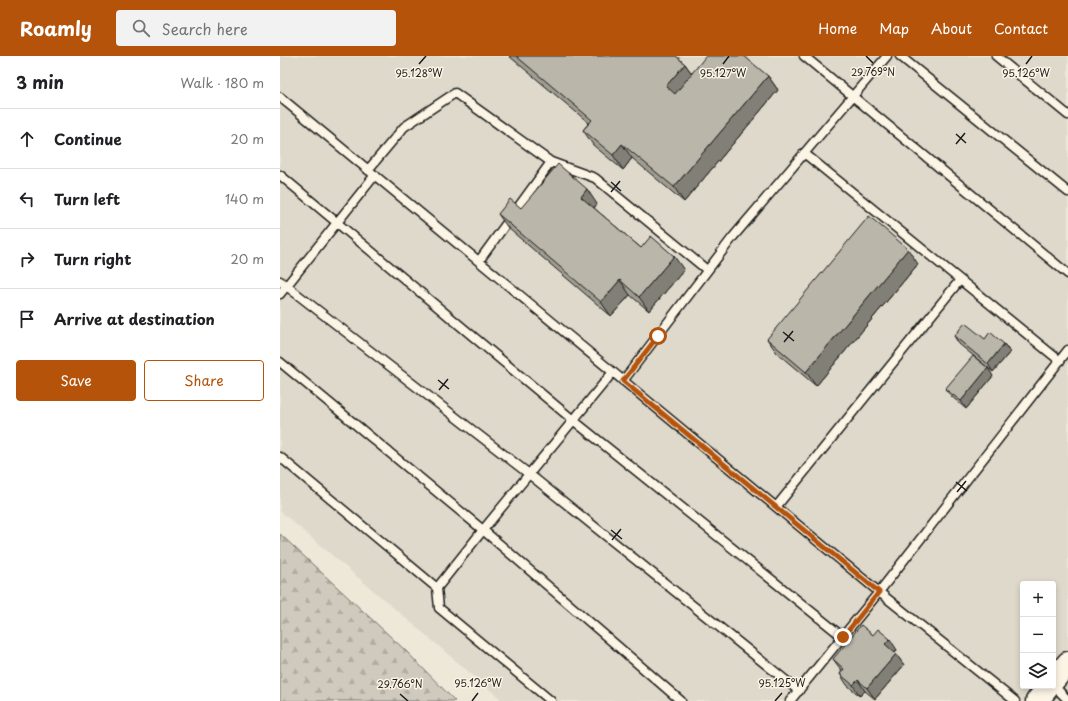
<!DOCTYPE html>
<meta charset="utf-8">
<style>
:root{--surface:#fff;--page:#f2f2f2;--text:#202124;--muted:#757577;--line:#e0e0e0;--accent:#b45309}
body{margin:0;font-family:"Playpen Sans",sans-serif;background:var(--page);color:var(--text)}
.controls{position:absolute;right:12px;bottom:12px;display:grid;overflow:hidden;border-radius:4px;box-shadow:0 2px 6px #0003}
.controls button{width:36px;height:36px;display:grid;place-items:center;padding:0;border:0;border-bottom:1px solid var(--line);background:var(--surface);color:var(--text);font:20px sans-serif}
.stop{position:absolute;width:12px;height:12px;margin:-9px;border:3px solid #b45309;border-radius:50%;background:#fff}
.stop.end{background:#b45309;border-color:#fff;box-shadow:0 1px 4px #0008}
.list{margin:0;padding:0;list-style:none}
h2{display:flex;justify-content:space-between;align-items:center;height:52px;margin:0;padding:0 16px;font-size:17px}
h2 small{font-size:13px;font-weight:400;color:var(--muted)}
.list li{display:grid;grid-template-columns:26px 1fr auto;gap:12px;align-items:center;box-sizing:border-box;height:60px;padding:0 16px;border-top:1px solid var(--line)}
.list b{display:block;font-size:15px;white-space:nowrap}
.list em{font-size:13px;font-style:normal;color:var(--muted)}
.actions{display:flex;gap:8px;padding:12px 16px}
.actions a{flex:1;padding:9px 0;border:1px solid var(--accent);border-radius:4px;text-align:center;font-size:14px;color:var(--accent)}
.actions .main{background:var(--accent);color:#fff}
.icon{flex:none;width:22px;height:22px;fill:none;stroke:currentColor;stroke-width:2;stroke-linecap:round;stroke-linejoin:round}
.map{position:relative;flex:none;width:788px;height:645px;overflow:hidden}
header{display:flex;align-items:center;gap:24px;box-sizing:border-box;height:56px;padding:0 20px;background:var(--accent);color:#fff}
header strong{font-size:19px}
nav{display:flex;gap:22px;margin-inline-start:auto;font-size:14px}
.search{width:280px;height:36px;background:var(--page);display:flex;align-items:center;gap:10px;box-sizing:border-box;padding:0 14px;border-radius:4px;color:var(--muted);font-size:15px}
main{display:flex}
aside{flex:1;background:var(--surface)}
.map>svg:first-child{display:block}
</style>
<header>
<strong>Roamly</strong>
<div class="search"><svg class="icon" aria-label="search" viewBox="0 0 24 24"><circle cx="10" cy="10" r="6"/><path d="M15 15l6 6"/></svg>Search here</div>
<nav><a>Home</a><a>Map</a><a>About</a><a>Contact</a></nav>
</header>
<main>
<aside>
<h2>3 min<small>Walk · 180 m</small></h2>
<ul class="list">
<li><svg class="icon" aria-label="ahead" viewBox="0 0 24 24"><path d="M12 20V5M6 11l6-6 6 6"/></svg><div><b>Continue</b></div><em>20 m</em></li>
<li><svg class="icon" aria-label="left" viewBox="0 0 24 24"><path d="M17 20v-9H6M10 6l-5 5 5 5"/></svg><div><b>Turn left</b></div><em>140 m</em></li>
<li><svg class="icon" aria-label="right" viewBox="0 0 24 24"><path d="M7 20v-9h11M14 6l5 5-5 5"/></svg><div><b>Turn right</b></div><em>20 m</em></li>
<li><svg class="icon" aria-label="arrive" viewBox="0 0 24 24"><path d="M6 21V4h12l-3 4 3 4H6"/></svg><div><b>Arrive at destination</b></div></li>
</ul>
<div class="actions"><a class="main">Save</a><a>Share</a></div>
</aside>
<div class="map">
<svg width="788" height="645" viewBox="0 0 788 645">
<defs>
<pattern id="forest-firs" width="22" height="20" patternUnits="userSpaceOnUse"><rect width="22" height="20" fill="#cfcabd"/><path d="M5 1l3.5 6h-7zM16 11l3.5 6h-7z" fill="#b1ada2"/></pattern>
</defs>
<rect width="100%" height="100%" fill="#eee8d9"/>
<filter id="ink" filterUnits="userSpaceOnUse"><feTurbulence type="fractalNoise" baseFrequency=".025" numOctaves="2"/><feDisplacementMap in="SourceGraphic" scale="8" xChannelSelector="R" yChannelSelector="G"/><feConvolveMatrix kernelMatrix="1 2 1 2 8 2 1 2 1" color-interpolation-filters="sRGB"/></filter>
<g filter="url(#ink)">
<!-- built -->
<path fill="#ded9cb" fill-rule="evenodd" d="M0 0H788V645H223L0 455ZM743 528H773V630H743Z"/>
<!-- forest -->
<path fill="url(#forest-firs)" stroke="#76736c" d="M0 478 127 596 175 645H0Z"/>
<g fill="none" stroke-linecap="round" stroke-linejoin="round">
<!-- lane casing -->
<g stroke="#1c1c1c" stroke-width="11">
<path id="lane" d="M524 0 788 218
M620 0 788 136
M716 0 788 59
M0 41 599 536 735 645
M524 97 780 305
M88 114 124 71 175 37 271 106 315 122 427 214
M0 119 293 364 563 581
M199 205 271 106
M0 225 249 418 519 635
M0 238 95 119
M0 306 203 474 333 316
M343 325 453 181 607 0
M0 401 157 532 203 474 401 645
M496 451 680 224
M157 532 159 552 271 645
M773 629 788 644
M510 645 599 536 788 294"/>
</g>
<!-- secondary casing -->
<g stroke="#1c1c1c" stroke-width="25">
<path id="secondary" d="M773 625 788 607
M757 645 769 630"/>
</g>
<!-- lane -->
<use href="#lane" stroke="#fcf5e5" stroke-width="8"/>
<!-- secondary -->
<use href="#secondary" stroke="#fcf5e5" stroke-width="22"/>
</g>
<!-- wall -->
<path fill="#a09d92" stroke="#1c1c1c" d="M229 0H396L405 8 412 18 488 20 498 34 404 146 352 102 343 114 313 89 303 74 309 67Z
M317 148 314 152 361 192 404 214 369 255 350 239 331 260 228 172 218 158 241 152Z
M638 208 536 330 497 297 487 283Z
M674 280 705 283 724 288 730 296 713 316 679 288Z
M713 320 686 353 671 340 665 333Z
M593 579 617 594 615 597 624 609 595 643 585 635 580 640 567 629 560 618 562 615 553 603Z"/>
<!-- shaded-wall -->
<path fill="#827f77" stroke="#1c1c1c" d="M405 8 415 22 396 44 386 30Z
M488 20 498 34 404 146 394 131Z
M342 88 352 102 343 114 333 99Z
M307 133 317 148 311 155 301 141Z
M628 193 638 208 536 330 526 316Z
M394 200 404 214 369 255 359 241Z
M340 224 350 239 331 260 321 246Z
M724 288 730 296 713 316 708 308Z
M708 312 713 320 686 353 681 345Z
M610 583 617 594 613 599 605 588Z
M616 598 624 609 595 643 587 632Z
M578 624 585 635 580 640 573 629Z"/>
<!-- building -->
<path fill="#bab6aa" stroke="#1c1c1c" d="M236 0H396L405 8 386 30 395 38 426 0H464L488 20 394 131 342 88 333 99 303 74 312 64Z
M278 108 307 133 301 141 361 192 371 180 394 200 359 241 340 224 321 246 218 158 230 143 241 152Z
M589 160 628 193 526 316 487 283Z
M685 267 705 283 710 276 724 288 708 308 674 280Z
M693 300 708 312 681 345 665 333Z
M581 569 593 579 598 573 610 583 605 588 616 598 587 632 578 624 573 629 560 618 564 613 553 603Z"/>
</g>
<g fill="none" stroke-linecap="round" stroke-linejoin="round" filter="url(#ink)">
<!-- route -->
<path stroke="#b45309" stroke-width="5" d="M378 280 343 325 599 536 563 581"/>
</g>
<!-- ticks -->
<path fill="none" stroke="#1c1c1c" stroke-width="1.5" d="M586 0 593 7M139 8 146 0M443 8 449 0M746 8 752 0M676 78 686 87M676 88 685 77M331 126 341 135M331 136 340 125M503 276 514 285M504 286 513 275M158 324 169 333M159 334 168 323M676 426 687 435M677 436 686 425M331 474 342 483M332 484 341 473M120 638 128 645M192 645 198 637M495 645 502 637"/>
<g font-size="10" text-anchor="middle" fill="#1c1c1c" stroke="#fcf5e5" stroke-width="3" stroke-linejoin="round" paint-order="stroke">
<text x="593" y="20">29.769°N</text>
<text x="139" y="21">95.128°W</text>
<text x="443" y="21">95.127°W</text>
<text x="746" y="21">95.126°W</text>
<text x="198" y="631">95.126°W</text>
<text x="502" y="631">95.125°W</text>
<text x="120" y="632">29.766°N</text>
</g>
</svg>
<div class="controls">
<button>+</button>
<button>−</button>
<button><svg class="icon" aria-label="layers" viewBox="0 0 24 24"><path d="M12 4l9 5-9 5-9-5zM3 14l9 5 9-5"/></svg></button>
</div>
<div class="stop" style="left:378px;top:280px"></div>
<div class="stop end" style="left:563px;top:581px"></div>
</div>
</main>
